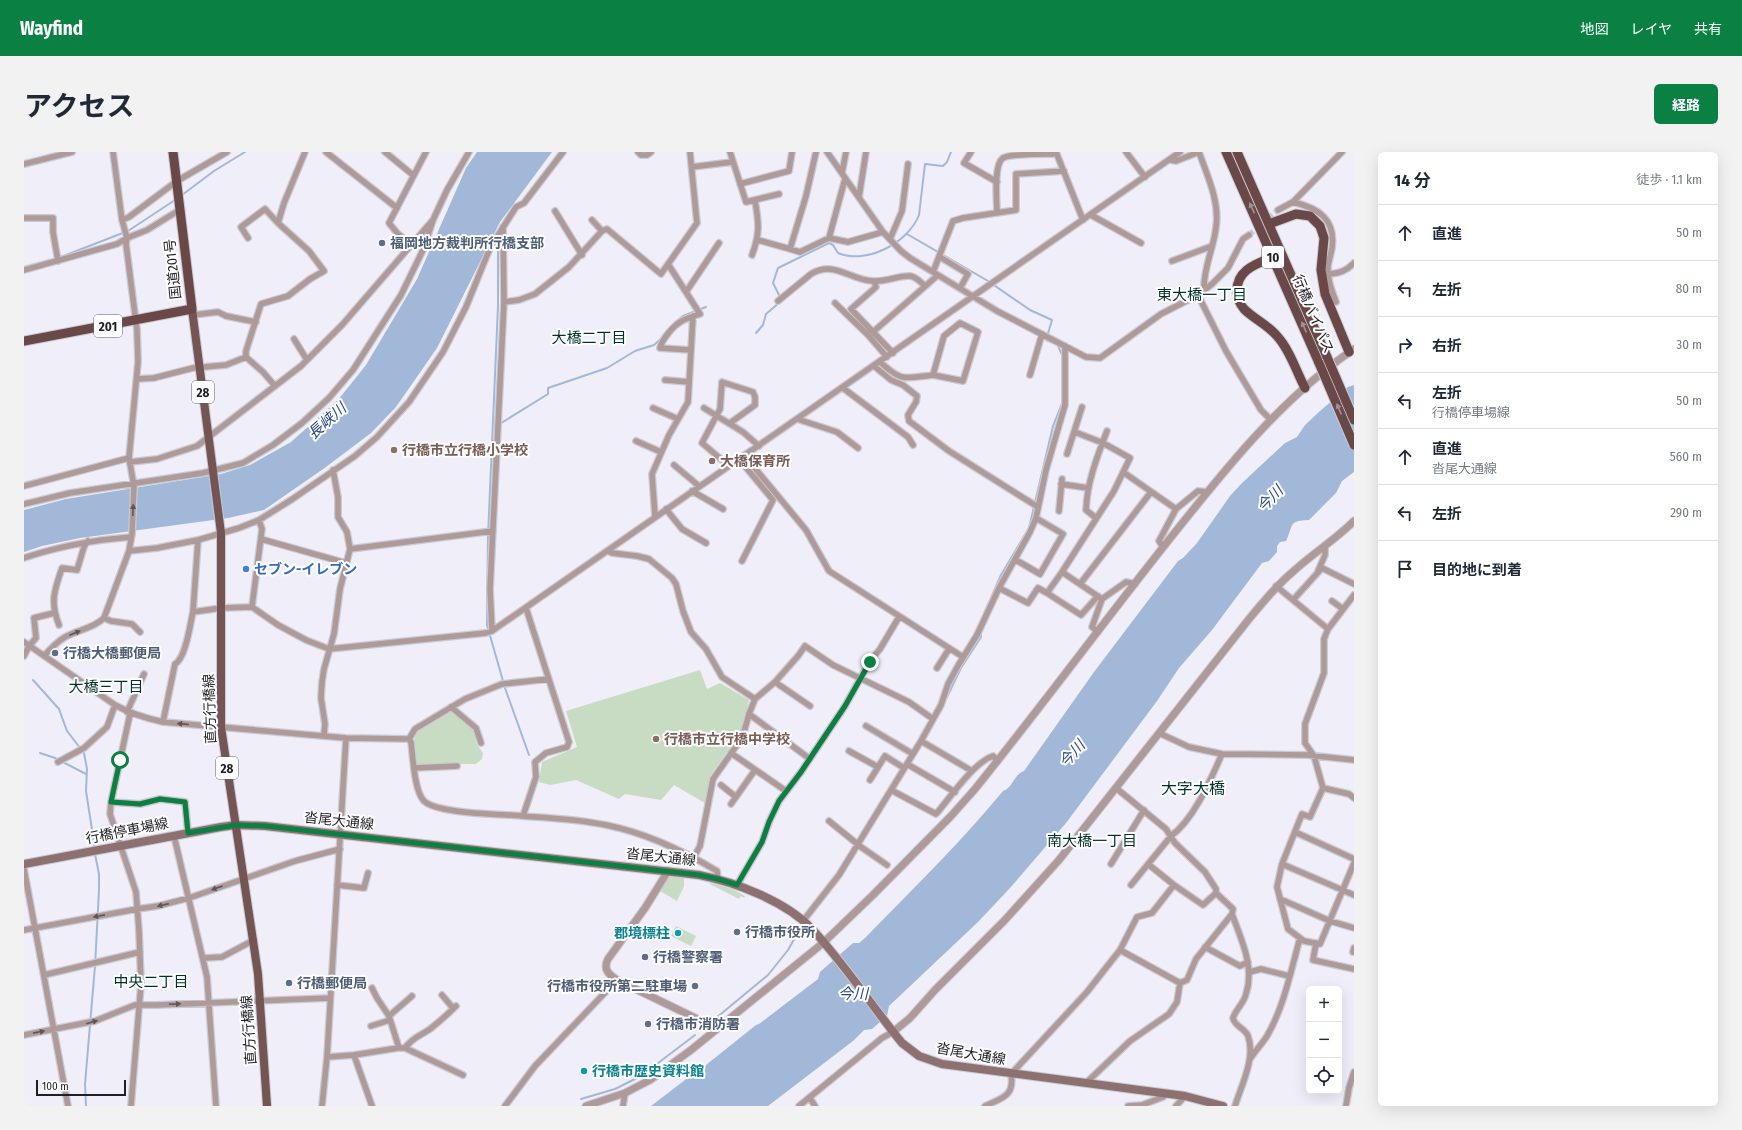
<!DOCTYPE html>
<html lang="ja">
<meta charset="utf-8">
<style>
:root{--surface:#fff;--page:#f2f2f3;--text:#1f2937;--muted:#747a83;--line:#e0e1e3;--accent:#0b8043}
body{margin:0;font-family:"Fira Sans Condensed","Noto Sans JP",sans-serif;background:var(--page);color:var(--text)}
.controls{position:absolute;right:12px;bottom:12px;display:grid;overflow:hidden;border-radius:6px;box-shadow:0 4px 16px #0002}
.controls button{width:36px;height:36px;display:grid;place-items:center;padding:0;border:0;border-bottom:1px solid var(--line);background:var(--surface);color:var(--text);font:20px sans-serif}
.scale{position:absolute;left:12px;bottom:10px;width:90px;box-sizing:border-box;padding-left:4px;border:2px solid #201f23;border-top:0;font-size:11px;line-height:14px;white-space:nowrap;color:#201f23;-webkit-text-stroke:3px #fdfcfe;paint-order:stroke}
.stop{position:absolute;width:12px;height:12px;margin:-9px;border:3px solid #0b8043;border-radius:50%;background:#fff}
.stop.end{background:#0b8043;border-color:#fff;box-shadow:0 1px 4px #0008}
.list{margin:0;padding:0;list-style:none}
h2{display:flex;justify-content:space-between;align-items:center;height:52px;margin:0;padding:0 16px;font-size:17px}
h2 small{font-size:13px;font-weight:400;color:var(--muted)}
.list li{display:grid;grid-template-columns:26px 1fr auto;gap:12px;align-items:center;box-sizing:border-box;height:56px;padding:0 16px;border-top:1px solid var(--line)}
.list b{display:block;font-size:15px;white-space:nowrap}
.list p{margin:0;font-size:13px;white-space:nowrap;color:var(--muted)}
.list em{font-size:13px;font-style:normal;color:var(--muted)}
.icon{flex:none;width:22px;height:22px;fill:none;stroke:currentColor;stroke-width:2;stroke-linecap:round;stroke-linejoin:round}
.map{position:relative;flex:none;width:1330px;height:954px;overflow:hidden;border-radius:6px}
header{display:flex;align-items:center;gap:24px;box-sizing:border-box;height:56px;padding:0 20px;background:var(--accent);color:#fff}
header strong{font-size:19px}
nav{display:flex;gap:22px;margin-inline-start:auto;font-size:14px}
.intro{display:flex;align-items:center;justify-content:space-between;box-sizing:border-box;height:96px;padding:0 24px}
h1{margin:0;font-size:28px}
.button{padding:10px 18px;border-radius:6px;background:var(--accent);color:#fff;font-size:14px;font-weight:700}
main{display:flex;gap:24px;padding:0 24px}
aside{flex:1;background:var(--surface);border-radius:6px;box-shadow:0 4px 16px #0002}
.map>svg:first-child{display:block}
</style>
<header>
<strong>Wayfind</strong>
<nav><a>地図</a><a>レイヤ</a><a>共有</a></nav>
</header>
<div class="intro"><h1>アクセス</h1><a class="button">経路</a></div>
<main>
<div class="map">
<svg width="1330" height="954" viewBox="0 0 1330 954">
<rect width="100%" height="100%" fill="#f0eef8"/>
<!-- green -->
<path fill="#c8dbc3" d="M676 518 683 537 696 531 725 548 718 579 686 624 681 651 650 633 637 648 601 642 595 647 552 628 526 633 515 630 518 610 553 595 542 559Z
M427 560 431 562 451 580 452 591 459 601 458 607 452 612H393L390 582Z
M643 724 660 726V734L653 749 636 739Z
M687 731 708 737 721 744 720 746 717 744 715 747 686 732Z
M652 774 672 784 667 794 647 784Z"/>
<!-- water -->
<path fill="#a2b8d9" d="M453 0H528L476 70 413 196 372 255 347 281 302 315 240 358 204 366 56 386 18 394 0 400V358L42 347 197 322 226 313 267 290 314 248 342 213 393 127 442 16Z
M1330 233V320L1318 329 1312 341 1285 368C1264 369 1270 372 1262 389L1256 390 1253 394V400L1245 409 1238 411 1188 478 1155 516 1133 549 1042 671 986 736 954 770 865 854 863 864 848 877 840 878 829 889 744 954H627L661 928 662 926 673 917H677L732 873 735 872 794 827 796 820 829 791H835L841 786C888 738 936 691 979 639 989 636 990 622 1000 619L1070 520 1154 409 1159 406 1173 391 1206 344 1217 332 1261 291 1273 285 1281 273 1296 259 1324 235Z"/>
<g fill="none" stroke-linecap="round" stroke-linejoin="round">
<!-- stream -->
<path stroke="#a2b8d9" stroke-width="2" d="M158 43 190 19 221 0
M883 82 964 129 1006 158 1028 168 1022 188 1027 190
M474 85V154L464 384 463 473 481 536 505 603
M34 106 104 79 151 48
M756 145 749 131 754 116 805 91 809 93 814 101C842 113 884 91 895 63L901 12 919 14 923 10 927 0
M649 172 659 164 682 155
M732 181 739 173 742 162 756 150
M1034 194 1038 203V220
M474 273 524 242V236L583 216 611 199 630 193 639 185
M960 462 977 423 1005 376 1029 274 1039 249
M9 528 35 557 43 579 60 601 63 617 62 639 71 697
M922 547 937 516 957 485V478
M16 601 31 606 62 622
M692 866 744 823 764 798 773 782
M557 947 591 937 617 924 671 883
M62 954 61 932 71 814 75 738V722L71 702"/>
<!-- minor-tunnel -->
<path stroke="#c6c5cd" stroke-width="5.5" stroke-dasharray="5.5 3" stroke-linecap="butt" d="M1225 83 1254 58"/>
<!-- minor casing -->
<g stroke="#cbc9d2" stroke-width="8">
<path id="minor" d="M302 0 373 56
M361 0 389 23
M614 0 617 3H623L627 0
M706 0 722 50 755 42
M792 0 782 44 766 97 776 100 805 86 821 27
M803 0 859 80 877 99 886 106 973 159 1062 205 1076 206 1137 162 1174 143 1188 132 1204 116 1219 87 1225 83
M947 0 940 11 973 30
M1032 0 1059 68
M1102 0 1121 25
M1175 0C1183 23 1196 50 1192 75 1190 96 1179 116 1180 138
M1147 8 1152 9 1175 0
M0 12 48 0
M668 15 708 10
M818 21 822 0
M716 32 765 19 768 0
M835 45 842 0
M1269 50C1294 56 1312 67 1308 96 1307 102 1305 108 1304 114 1303 127 1308 139 1312 150
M1254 58 1269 50 1318 0
M531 59 558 103
M973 61C973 49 969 13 979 6 986 2 1020 2 1029 2L1031 0
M1067 63 1117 91
M0 66H29V80L34 109
M98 68 105 65 153 29 203 0
M568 68 578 79
M224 86 217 75 241 57 254 71
M805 86 824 90 859 80
M866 87 878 59 884 12
M734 88 766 97
M388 93 374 82 365 71 402 0
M728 103C736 82 735 71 731 49
M916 105 944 122 936 136
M1148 109 1188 94
M644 112 676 162C670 164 663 166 658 169 650 173 638 187 636 196L667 198
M0 118 93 92 103 86 123 78 157 57
M909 120 929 69 939 66 992 58V22L1040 19
M1305 122C1316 121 1322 119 1330 111
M850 129 852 135 827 157 869 201
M662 140 695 91
M1174 143 1202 199 1237 258 1247 268
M754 149 787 122C810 108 826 128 849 129 862 130 876 123 886 124 893 125 896 130 901 134
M480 150 495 148 511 142 545 115 578 79 583 77 637 122 673 71 666 0
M811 151 844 183 863 205
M169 163 194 160 202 164 232 170
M849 180 914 123
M270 187 283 208
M222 205V199L237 152 264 144 286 127 300 119 285 99 254 71 260 51 281 0
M856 210C879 231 880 226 909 223L920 184 936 171 954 180 939 229 909 223
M850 214 867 228 879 233 893 244 892 250 884 263 885 269 925 299 1014 355
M1006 223 1018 182
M113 227 130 226 169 216 202 213 222 205 239 220 251 234
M641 228 665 230
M819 236 884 285 889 293
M629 256 654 267
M680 256 719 280 735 294
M773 267 813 280 834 296
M1051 280 1079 291 1106 306 1090 339 1038 420 1078 447 1068 475 1074 480
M612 289 637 300
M1043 302 1058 255
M720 303 782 378 805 419 939 505
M715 307 749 348 718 409
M106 310 133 307 173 294 277 214 318 173 408 69
M650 313 675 334
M705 314 678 291 696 257 698 230 729 240 731 245V253L706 271
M1099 320 1152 357
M1037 332 1064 336
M0 334 105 306
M668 339 699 357
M0 352 46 341 179 321 219 311 249 293 278 271 305 246 329 218 377 143 400 96 409 68 423 38 445 0
M642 357 658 377 682 391
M1035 359 1038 327
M631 364 628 322 645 283 664 250 669 164
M1072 366 1062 358C1063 330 1073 305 1083 279
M237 387 322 411
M174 388 169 460 197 456 228 455 254 473 282 488 305 497 462 481 468 479 1156 0
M1139 395 1135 389 1152 357 1174 339 1183 340
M326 397 469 379
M105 399 133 396 174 388 215 376 235 368 267 348 331 304 353 285 385 250 419 200 442 155 466 96 492 55 500 51 539 0
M584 399 588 401 613 404 625 407 648 426 652 432 659 459 667 480 682 497 698 525 731 547
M0 406C35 394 70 388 107 385
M992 408 1016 422 1039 382 1012 366
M1294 419 1301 403V395
M1038 420 1023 441 1057 463 1074 444
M1056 432 1127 340
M1252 434 1304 477
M975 436 1004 451 1014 436 1023 441
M1330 443 1304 477 1300 487V521L1281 572V591L1290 604 1299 636 1286 665 1278 662 1258 712 1253 735 1264 777 1280 789 1296 792 1330 711
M1078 447 1102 430 1111 432
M1269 448 1298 416 1330 432
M1308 449 1319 457
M228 455 238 377 235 368
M80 466 87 469 108 472 116 480
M35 473C26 450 30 439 38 416L53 418 60 395 64 389
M468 479 466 437 480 150 479 75
M0 490 91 553C107 562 121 566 139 570L322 586 385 587
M0 504 5 494 12 486 10 466 30 461
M20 504C27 496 33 490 41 485 54 478 70 476 80 466L105 399 108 382 110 334 105 306 114 210 113 178 102 92 103 86 98 68 89 0
M913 516 925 497
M751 530 786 554
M427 555 452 576 457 591
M103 560 120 522
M106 562 87 650 86 662 112 740 115 779 117 832 107 954
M139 570 151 512C162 506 166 472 169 460
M842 574 889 602
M1135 581 1165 595 1198 602 1283 603 1330 608
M300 583 301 572 297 546 298 530 300 517 310 482 316 437 326 397 323 380 314 365V345L309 318
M385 587 387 590C389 604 390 639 400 649 414 662 477 662 498 664 526 666 554 667 582 673 622 681 658 698 693 719L694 727
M385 587 391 577 441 547 478 532 525 527
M897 589 948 619
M825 599 854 615
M707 601 762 639
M786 607 725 562 731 547 751 530 774 504 781 494 809 513 885 550 909 567
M34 610 60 596 83 575 91 553
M883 612 931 640
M390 616 433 614
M846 628 861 604 880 616
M697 633 712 645
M1092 636 1142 677 1151 691 1181 720 1192 737V741L1209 757 1208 762 1172 807 1163 828 1156 831 1096 798 1113 765 1128 761 1150 733
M1299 636 1325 642 1330 646
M867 638 912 662C925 647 950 610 969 604L974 609
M87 650 116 652 136 647 161 650 164 681
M707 652 731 618
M499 664 512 625 511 610 522 601 543 595 545 590 502 456
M805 669 837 695 863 713
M1271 680 1330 707
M150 684 183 825 192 954
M670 705 676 694 689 627 713 593 720 580 725 562
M1087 712 1120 658
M1124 712 1150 733 1179 753 1192 741
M1258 712 1330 743
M0 717 44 954
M313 733 340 736 344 721
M713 733 738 690 745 670 755 649 777 620 821 554 846 509 856 497 875 465
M1107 733 1147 684C1170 667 1186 629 1198 602
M1256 747 1306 769 1330 776
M1208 762C1217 787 1231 815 1222 842 1220 851 1212 857 1209 866 1210 874 1221 876 1224 884 1232 906 1217 934 1211 954
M779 769 815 723 897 589 917 553 924 532 935 512 953 483 975 436 1006 380 1012 366 1022 318 1041 253V194
M0 778 113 757 134 754 165 746 271 709 316 697
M1292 791 1289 808 1330 817
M1181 795 1216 814 1224 810
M1329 800 1330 796
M180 806 198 805 230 788
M1226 820 1237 817 1265 824
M20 823 116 800
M348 836 353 846 365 864
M418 843 429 856
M347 874 366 868
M0 883 71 869 111 853H133L306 846
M375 896 365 864 388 844
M381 896C389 885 396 884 406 877 415 870 424 862 432 854
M330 903 348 954
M303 905 330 903 374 896H381L439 923
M1226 907C1231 899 1238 892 1243 884 1260 855 1267 818 1276 786
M1062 931 1106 889 1145 862 1153 850 1156 831
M786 946 791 954
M298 954 303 905 322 586
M481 954 511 914 593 828
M599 954 601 941
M775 954 858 886 869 880
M961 954C978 946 991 944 987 922L1063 840 1096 798
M1104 954 1118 953 1139 945 1142 941
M1152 954 1161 944
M1322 954 1325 936 1330 920"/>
</g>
<!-- tertiary casing -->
<g stroke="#cbc9d2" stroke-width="9">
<path id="tertiary" d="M644 719 621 756 584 807C579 817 584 822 593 828L692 876
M869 880 886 866 911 838 980 769 1035 708 1225 467C1240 449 1254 432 1272 417 1291 400 1312 387 1330 369
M562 954 601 941 626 928 667 898 799 791 849 743 927 664 951 637C1017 555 1079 471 1144 389 1199 320 1256 247 1330 197"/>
</g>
<!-- secondary casing -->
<g stroke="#cbc9d2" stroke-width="10">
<path id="secondary" d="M0 712 197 675 212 673 241 674 675 723C711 730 761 749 787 776 820 811 847 853 878 891L895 904 918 912 1161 944 1199 954"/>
</g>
<!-- primary casing -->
<g stroke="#cbc9d2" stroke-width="10">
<path id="primary" d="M168 157 197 381V575L234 822 243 954"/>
</g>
<!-- trunk casing -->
<g stroke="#cbc9d2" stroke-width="11">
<path id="trunk" d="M1202 0 1295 211
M1213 0 1303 205
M1245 72 1272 62 1286 64 1296 74 1300 86 1297 118 1301 142 1325 200
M1249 105C1232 112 1212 118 1213 140 1213 146 1216 152 1220 157 1230 167 1244 173 1253 184 1266 198 1272 219 1281 236
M0 189 168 157 149 0"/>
</g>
<!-- minor -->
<use href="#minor" stroke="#ae9a99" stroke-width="5.5"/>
<!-- tertiary -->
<use href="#tertiary" stroke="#ae9a99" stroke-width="7"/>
<!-- secondary -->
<use href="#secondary" stroke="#8d7171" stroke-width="8"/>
<!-- primary -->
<use href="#primary" stroke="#755454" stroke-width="8"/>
<!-- trunk -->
<use href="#trunk" stroke="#6a4848" stroke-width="9"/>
<!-- trunk-bridge casing -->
<g stroke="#cbc9d2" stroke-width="11" stroke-linecap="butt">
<path id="trunk-bridge" d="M1303 205 1330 268
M1295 211 1330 293"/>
</g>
<!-- trunk-bridge -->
<use href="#trunk-bridge" stroke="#6a4848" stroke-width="9"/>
</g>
<!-- one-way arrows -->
<defs><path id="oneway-solid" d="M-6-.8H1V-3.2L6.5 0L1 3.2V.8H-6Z"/></defs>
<g fill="#a59091">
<use href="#oneway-solid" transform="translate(1228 56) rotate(-115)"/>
<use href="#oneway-solid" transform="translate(1280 175) rotate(-113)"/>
<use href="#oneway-solid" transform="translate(1315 257) rotate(-113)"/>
</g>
<g fill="#605658">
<use href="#oneway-solid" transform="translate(109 358) rotate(-88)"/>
<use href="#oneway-solid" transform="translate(51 481) rotate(-23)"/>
<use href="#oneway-solid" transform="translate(159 572) rotate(-175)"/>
<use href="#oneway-solid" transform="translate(193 736) rotate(160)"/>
<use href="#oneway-solid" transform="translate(139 753) rotate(167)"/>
<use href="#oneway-solid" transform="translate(75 764) rotate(169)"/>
<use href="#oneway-solid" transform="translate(151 852) rotate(-3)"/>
<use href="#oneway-solid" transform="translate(68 870) rotate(-16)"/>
<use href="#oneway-solid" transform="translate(15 880) rotate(-11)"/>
</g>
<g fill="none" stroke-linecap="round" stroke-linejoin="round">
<!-- route -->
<path stroke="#0b8043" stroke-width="5" d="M96 608 87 650 116 652 136 647 161 650 164 681 212 673 242 674 675 723 694 727 713 733 738 690 745 670 755 649 777 620 821 554 846 510"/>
</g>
<!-- markers -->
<g fill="#5c6f8a" stroke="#fdfcfe" stroke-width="1.5">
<circle cx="358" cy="91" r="4"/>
<circle cx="31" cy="501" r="4"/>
<circle cx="713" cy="780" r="4"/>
<circle cx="621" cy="805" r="4"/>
<circle cx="265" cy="831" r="4"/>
<circle cx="671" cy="834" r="4"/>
<circle cx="624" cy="872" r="4"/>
</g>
<g fill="#8d6e63" stroke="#fdfcfe" stroke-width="1.5">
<circle cx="370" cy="298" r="4"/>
<circle cx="688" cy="309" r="4"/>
<circle cx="632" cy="587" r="4"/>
</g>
<circle fill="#3f7fe0" stroke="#fdfcfe" stroke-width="1.5" cx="222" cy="417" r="4"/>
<g fill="#0f9aa8" stroke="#fdfcfe" stroke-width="1.5">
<circle cx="654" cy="781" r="4"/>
<circle cx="560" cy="919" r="4"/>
</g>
<g text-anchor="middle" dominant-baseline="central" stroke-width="4" stroke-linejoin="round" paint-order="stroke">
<!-- shield labels -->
<g fill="#fdfcfe" stroke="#626165" stroke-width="1">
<rect x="1238" y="94" width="22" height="22" rx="3"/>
<rect x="70" y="163" width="28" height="22" rx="3"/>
<rect x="168" y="229" width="22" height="22" rx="3"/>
<rect x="192" y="605" width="22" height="22" rx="3"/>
</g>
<g font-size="13" font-weight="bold" fill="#201f23">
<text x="1249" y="105">10</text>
<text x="84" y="174">201</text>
<text x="179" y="240">28</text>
<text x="203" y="616">28</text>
</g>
<!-- service labels -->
<g font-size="14" font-weight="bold" fill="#4e5e75" stroke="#fdfcfe" text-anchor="start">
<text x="366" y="91">福岡地方裁判所行橋支部</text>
<text x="39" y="501">行橋大橋郵便局</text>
<text x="721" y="780">行橋市役所</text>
<text x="629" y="805">行橋警察署</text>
<text x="273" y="831">行橋郵便局</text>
<text x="663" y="834" text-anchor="end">行橋市役所第二駐車場</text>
<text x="632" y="872">行橋市消防署</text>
</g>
<!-- street labels -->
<g font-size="14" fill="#201f23" stroke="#fdfcfe">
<text transform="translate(149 117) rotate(-96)">国道201号</text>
<text transform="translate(1289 162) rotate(67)">行橋バイパス</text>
<text transform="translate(186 557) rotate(-92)">直方行橋線</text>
<text transform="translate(315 669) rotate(6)">沓尾大通線</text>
<text transform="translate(103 679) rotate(-11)">行橋停車場線</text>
<text transform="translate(637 705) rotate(6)">沓尾大通線</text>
<text transform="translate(225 878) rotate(-94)">直方行橋線</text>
<text transform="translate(947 902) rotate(10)">沓尾大通線</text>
</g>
<!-- education labels -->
<g font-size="14" font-weight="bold" fill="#785e54" stroke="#fdfcfe" text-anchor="start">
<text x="378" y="298">行橋市立行橋小学校</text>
<text x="696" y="309">大橋保育所</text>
<text x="640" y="587">行橋市立行橋中学校</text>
</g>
<!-- shop labels -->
<g font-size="14" font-weight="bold" fill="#366cbe" stroke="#fdfcfe" text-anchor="start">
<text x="230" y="417">セブン-イレブン</text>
</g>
<!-- culture labels -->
<g font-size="14" font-weight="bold" fill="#0d838f" stroke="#fdfcfe" text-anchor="end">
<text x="646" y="781">郡境標柱</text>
<text x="568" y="919" text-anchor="start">行橋市歴史資料館</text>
</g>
<!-- neighbourhood labels -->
<g font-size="15" fill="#003425" stroke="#fdfcfe">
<text x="1178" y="143">東大橋一丁目</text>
<text x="565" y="186">大橋二丁目</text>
<text x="82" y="535">大橋三丁目</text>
<text x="1068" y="689">南大橋一丁目</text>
<text x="127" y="830">中央二丁目</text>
</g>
<!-- water labels -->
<g font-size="15" font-style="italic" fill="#2b4975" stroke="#fdfcfe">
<text transform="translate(303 269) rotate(-42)">長峡川</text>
<text transform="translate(1246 347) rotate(-46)">今川</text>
<text transform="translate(1048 602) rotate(-48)">今川</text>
<text x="829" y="842">今川</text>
</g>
<!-- quarter labels -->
<g font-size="16" fill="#003425" stroke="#fdfcfe">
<text x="1169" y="636">大字大橋</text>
</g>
</g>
</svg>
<div class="controls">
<button>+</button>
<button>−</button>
<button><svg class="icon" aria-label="locate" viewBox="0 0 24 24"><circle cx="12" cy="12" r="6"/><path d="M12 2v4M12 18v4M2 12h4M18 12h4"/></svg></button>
</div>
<div class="scale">100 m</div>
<div class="stop" style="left:96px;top:608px"></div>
<div class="stop end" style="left:846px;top:510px"></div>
</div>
<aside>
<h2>14 分<small>徒歩 · 1.1 km</small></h2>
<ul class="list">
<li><svg class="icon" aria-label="ahead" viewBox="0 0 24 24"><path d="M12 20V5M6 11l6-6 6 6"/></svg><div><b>直進</b></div><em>50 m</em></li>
<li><svg class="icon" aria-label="left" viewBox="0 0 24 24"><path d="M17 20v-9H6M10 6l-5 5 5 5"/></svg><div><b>左折</b></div><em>80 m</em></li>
<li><svg class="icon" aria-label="right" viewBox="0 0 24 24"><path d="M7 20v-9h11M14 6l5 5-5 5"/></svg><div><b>右折</b></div><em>30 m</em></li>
<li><svg class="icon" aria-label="left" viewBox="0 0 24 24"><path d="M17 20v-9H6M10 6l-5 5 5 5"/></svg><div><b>左折</b><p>行橋停車場線</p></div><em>50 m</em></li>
<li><svg class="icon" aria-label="ahead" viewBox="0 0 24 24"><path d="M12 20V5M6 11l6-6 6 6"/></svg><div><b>直進</b><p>沓尾大通線</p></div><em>560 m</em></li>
<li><svg class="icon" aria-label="left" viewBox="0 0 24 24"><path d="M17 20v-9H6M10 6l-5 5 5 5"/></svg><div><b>左折</b></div><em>290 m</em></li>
<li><svg class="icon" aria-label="arrive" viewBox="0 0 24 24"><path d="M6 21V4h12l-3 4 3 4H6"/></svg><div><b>目的地に到着</b></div></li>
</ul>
</aside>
</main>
